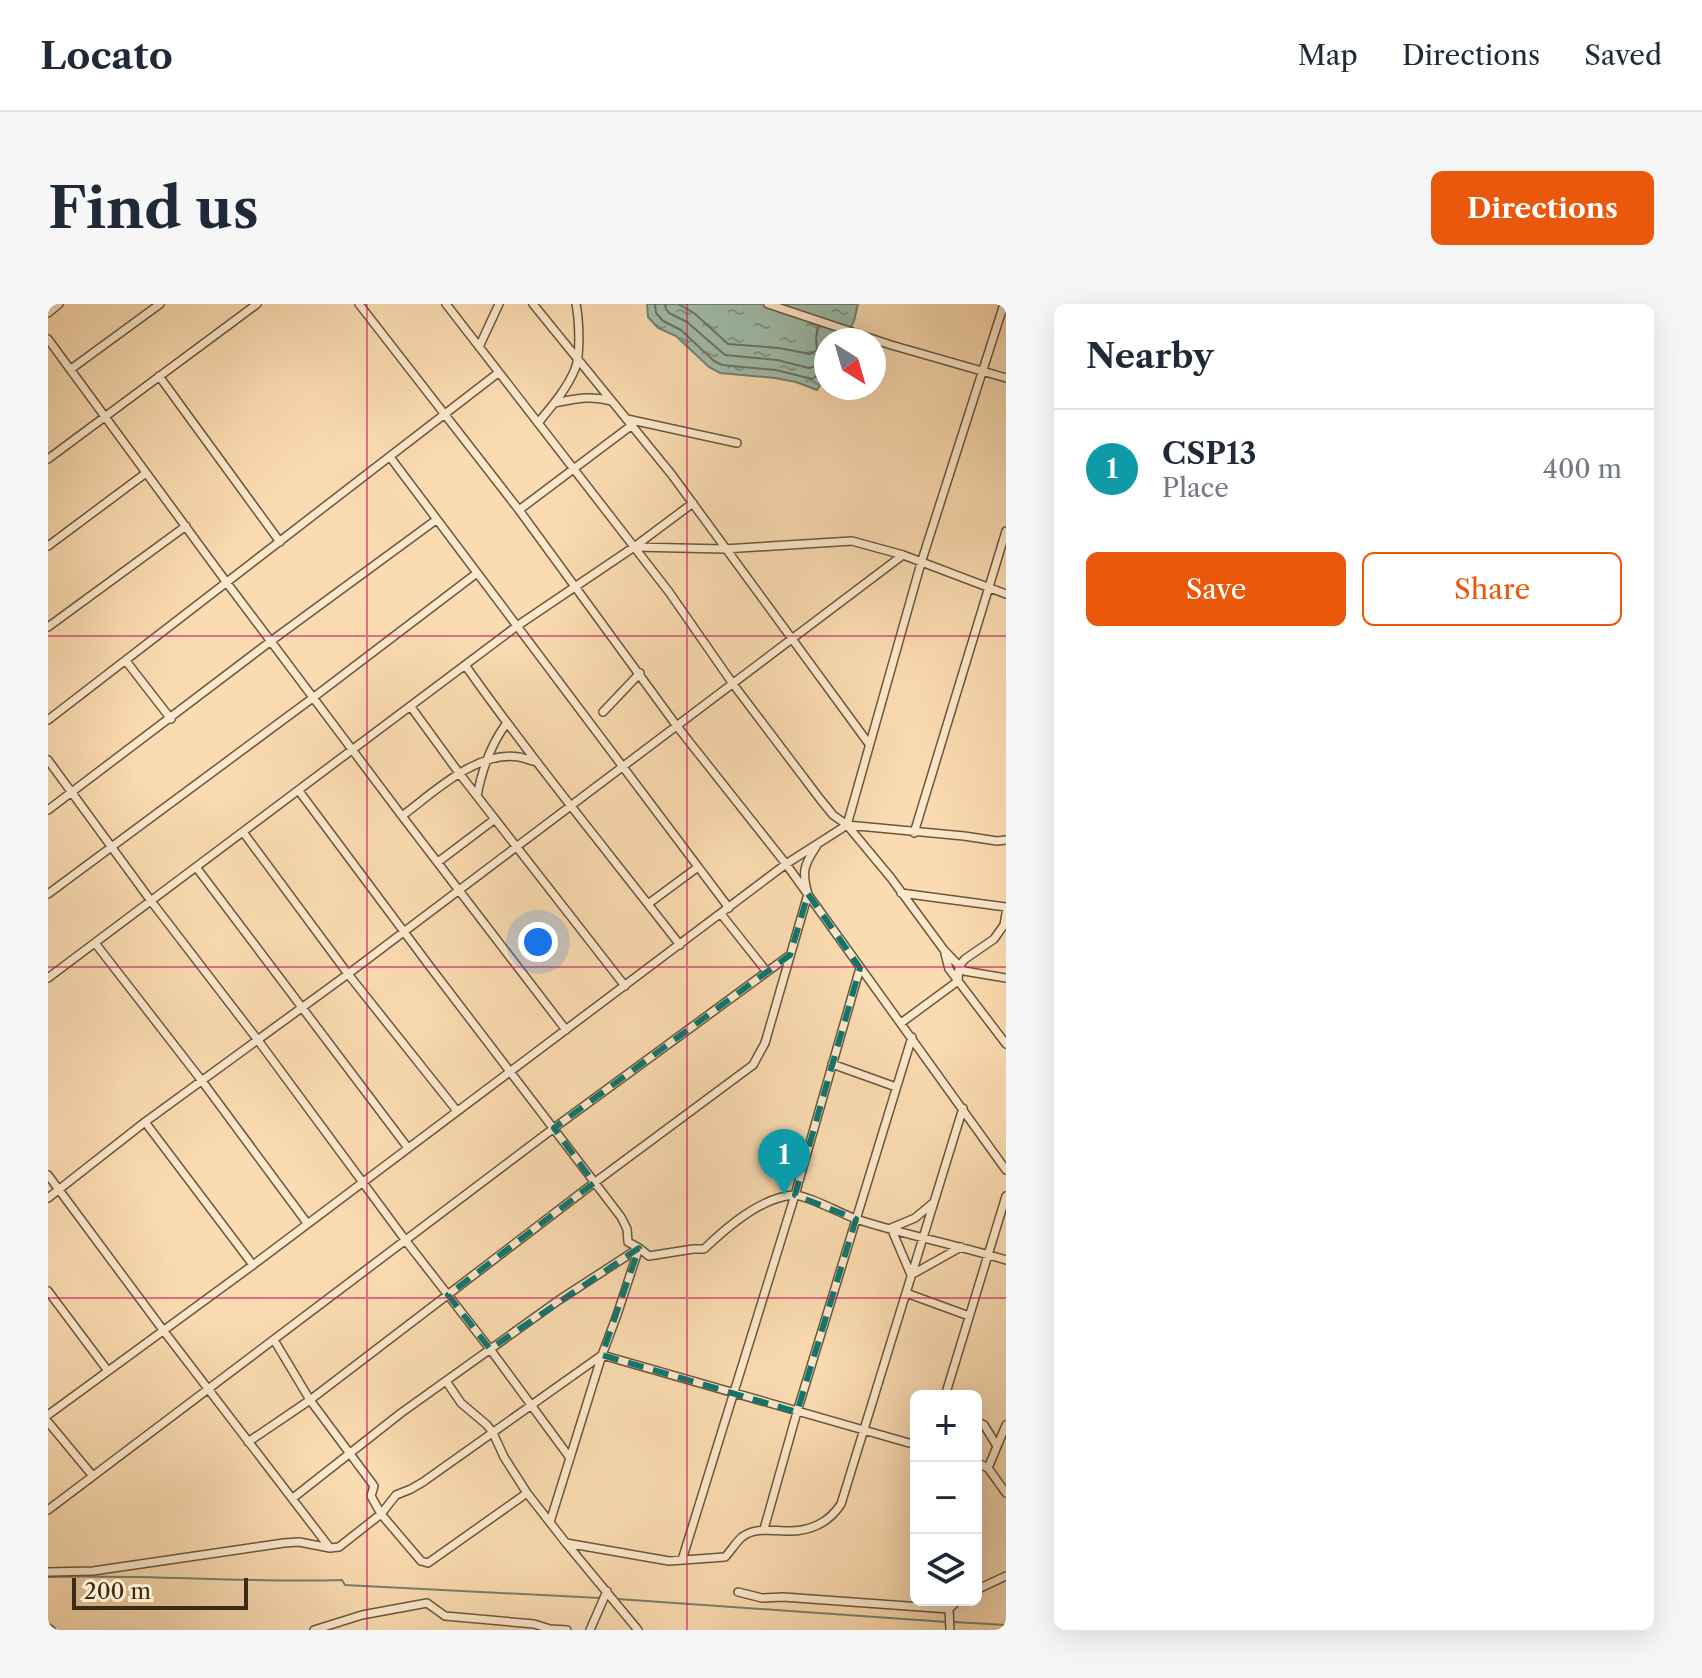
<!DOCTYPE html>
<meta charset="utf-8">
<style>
:root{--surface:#fff;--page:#f6f6f7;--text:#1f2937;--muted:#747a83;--line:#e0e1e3;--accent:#ea580c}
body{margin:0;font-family:"Libre Caslon Text",serif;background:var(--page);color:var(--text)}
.controls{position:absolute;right:24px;bottom:24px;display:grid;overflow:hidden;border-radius:12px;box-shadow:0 8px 32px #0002}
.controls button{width:72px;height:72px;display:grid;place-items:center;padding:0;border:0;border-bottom:2px solid var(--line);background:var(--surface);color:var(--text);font:40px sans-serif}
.compass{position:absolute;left:766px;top:24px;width:72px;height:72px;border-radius:50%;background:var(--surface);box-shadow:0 8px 32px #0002;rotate:143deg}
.scale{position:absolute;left:24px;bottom:20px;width:176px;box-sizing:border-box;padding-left:8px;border:4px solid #3c2b14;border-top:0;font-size:22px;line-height:28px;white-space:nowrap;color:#3c2b14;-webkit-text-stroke:6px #fce8cc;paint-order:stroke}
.you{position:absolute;left:490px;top:638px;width:28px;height:28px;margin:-20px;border:6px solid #fff;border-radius:50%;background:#1a73e8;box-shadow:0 0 0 12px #1a73e833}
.badge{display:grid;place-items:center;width:52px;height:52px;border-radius:50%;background:var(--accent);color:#fff;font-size:26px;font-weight:700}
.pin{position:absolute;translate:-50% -66px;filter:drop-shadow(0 2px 4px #0008)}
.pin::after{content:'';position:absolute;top:42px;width:28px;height:24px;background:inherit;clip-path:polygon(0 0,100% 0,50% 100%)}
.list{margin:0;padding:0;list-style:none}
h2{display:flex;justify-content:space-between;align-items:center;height:104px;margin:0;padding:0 32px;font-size:34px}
h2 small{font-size:26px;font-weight:400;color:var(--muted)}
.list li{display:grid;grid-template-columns:52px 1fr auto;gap:24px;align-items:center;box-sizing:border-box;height:120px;padding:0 32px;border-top:2px solid var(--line)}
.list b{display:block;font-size:30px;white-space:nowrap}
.list p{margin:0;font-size:26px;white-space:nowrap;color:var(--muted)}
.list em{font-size:26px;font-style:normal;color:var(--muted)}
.actions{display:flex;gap:16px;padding:24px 32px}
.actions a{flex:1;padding:18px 0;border:2px solid var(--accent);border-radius:12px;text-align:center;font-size:28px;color:var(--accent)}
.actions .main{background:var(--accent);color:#fff}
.icon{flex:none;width:44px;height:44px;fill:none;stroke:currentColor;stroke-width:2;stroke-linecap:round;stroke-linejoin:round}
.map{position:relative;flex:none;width:958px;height:1326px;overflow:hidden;border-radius:12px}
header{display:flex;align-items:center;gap:48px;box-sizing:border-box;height:112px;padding:0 40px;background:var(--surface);border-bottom:2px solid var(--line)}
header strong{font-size:38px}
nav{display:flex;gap:44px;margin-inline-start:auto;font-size:28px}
.intro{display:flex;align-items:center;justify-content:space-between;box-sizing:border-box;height:192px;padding:0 48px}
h1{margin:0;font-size:56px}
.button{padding:20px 36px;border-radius:12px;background:var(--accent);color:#fff;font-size:28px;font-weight:700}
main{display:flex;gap:48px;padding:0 48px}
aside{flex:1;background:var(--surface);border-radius:12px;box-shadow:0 8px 32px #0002}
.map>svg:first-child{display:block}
</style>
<header>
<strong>Locato</strong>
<nav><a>Map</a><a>Directions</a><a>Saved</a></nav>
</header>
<div class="intro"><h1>Find us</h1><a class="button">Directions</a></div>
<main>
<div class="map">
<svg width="958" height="1326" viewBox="0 0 958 1326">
<defs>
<pattern id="water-ripples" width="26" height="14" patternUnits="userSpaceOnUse" patternTransform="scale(2)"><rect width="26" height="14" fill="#9fbbaa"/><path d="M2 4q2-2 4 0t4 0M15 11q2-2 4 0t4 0" fill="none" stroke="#839889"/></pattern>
</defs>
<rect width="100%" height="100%" fill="#fbdbb1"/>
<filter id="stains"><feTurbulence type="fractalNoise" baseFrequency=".0025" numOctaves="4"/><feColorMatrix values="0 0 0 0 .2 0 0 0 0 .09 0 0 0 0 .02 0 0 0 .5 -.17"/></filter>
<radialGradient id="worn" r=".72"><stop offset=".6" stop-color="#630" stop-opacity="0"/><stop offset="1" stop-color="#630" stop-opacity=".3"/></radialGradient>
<!-- water -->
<path fill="url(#water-ripples)" stroke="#77816e" stroke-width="2" d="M599 0H810L806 17 797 36H778V72L769 86 748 78 727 74 672 69 661 63 628 32 610 24 600 13Z"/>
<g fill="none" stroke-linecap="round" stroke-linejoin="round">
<!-- shore -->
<path stroke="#6e735f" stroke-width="2" d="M607 0 608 9 615 17 633 26 666 57 674 61 728 66 764 75 772 70 778 69
M617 0 618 5 621 9 639 18 677 51 729 56 761 64 778 59
M630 0 646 9 680 40 731 44 762 50 769 46 768 34 770 23"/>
<!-- stream -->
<path stroke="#77816e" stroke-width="2" d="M0 1273C98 1270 196 1279 294 1276L297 1281 552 1294
M570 1295 899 1318
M905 1318 958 1321"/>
<!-- minor casing -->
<g stroke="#6c573b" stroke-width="10">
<path id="minor" d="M311 0 471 206 628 421 738 560 958 866
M398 0 621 288 685 380 772 495 785 511 799 521 843 574 896 646 916 667 958 674
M485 0 624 171 821 440
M720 0 843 41 958 74
M0 9 11 0
M0 35 179 279 354 512 518 726
M431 43 451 0
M23 65 112 0
M111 72 232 238
M507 99C527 95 543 91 563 97
M579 115 689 139
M490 119C503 103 519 85 527 65 533 51 531 15 528 0
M342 153 681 604
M0 155 209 0
M471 206 584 121
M0 242 98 169
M586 243 676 245 804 237 855 251 958 290
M0 323 138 222
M78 357 123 415
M417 361C485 457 560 548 632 641
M363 403 411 469 577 682
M555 408 592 369
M0 416 450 69
M0 456 103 597 209 735 358 937 442 1045 522 1154
M251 487 383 664 573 913 579 925 580 938 591 944 601 952 645 945H656C678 924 712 894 745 891 757 890 794 910 808 915 857 931 909 941 958 956
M429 492C434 465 442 442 458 420
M0 506 223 337 388 216
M354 512C385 489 429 446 471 453 477 454 483 457 489 458
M799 521 873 259 956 0
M195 528 300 670 409 807
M866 529 958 227
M390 558 447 515
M148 563 360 844
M853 589 958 603
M0 590 266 393 429 269
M600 600 650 563
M673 610 719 668
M47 639 154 777 259 919
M897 650 901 665 958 740
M0 674 469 322 586 243 645 199
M853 719 910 677 911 662 917 655 946 635 956 621 958 609
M784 760 848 783
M97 818 205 961
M0 871 115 1026 282 1244 291 1243 333 1210 348 1191 363 1185 375 1178 554 1051 868 1141
M0 894 97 818 300 670 855 251
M885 899 867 914 843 924 863 971 913 943
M0 987 60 1067
M858 989 921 1012
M226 1036 262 1096 326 1182 323 1192 333 1210 373 1257 380 1259 479 1189
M398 1077 413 1099 439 1121 445 1129 456 1153 479 1189 518 1239 590 1326
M897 1092 958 892
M0 1111 205 961 738 560 799 521 916 532 949 537 958 536
M928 1117 936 1121 949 1142
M0 1118 44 1171
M200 1138 262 1096 546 879 705 761 717 739 760 590C754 569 755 562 768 543
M928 1158 940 1164 958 1189
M940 1164 958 1121
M245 1194 353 1109 511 996 591 944
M0 1206 506 824 742 651
M502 1218 554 1051 569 1011 591 944
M716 1225 749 1108 864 733
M518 1239 621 1257 677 1253C683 1247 688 1238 694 1233 707 1223 723 1227 738 1227 761 1228 781 1219 793 1200L915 804
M634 1256 747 891 812 664
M0 1268 45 1267 236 1239 251 1238 282 1244
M928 1286 958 1272
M690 1288 714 1294 735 1293 901 1305
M0 1324 3 1326
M266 1326 314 1311 379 1299 397 1312 486 1320 502 1325 519 1326
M542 1326 559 1287
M902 1326 901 1305 910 1296"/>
</g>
<!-- minor -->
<use href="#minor" stroke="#fce8cc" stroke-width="7"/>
</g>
<!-- marked area -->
<path fill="none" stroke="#0f766e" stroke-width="6" stroke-dasharray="16 10" stroke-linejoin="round" d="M760 590 812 664 747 891 808 915 749 1108 554 1051 591 944 442 1045 400 991 546 879 506 824 742 651Z"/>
<!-- grid -->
<path fill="none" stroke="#c2185b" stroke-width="2" stroke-opacity="0.55" d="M319 0V1326M639 0V1326M0 332H958M0 663H958M0 994H958"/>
<rect width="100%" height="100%" filter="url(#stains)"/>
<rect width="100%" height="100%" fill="url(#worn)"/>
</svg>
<div class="controls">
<button>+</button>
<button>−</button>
<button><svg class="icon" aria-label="layers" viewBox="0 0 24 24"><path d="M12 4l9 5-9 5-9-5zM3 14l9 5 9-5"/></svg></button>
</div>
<svg class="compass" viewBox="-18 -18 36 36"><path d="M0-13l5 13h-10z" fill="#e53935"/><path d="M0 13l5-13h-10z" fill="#747a83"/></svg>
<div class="scale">200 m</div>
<div class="you"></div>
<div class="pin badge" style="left:736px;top:891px;background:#0f9aa8">1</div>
</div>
<aside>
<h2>Nearby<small></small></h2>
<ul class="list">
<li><span class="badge" style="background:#0f9aa8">1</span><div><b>CSP13</b><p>Place</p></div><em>400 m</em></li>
</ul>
<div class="actions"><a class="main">Save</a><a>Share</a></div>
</aside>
</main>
